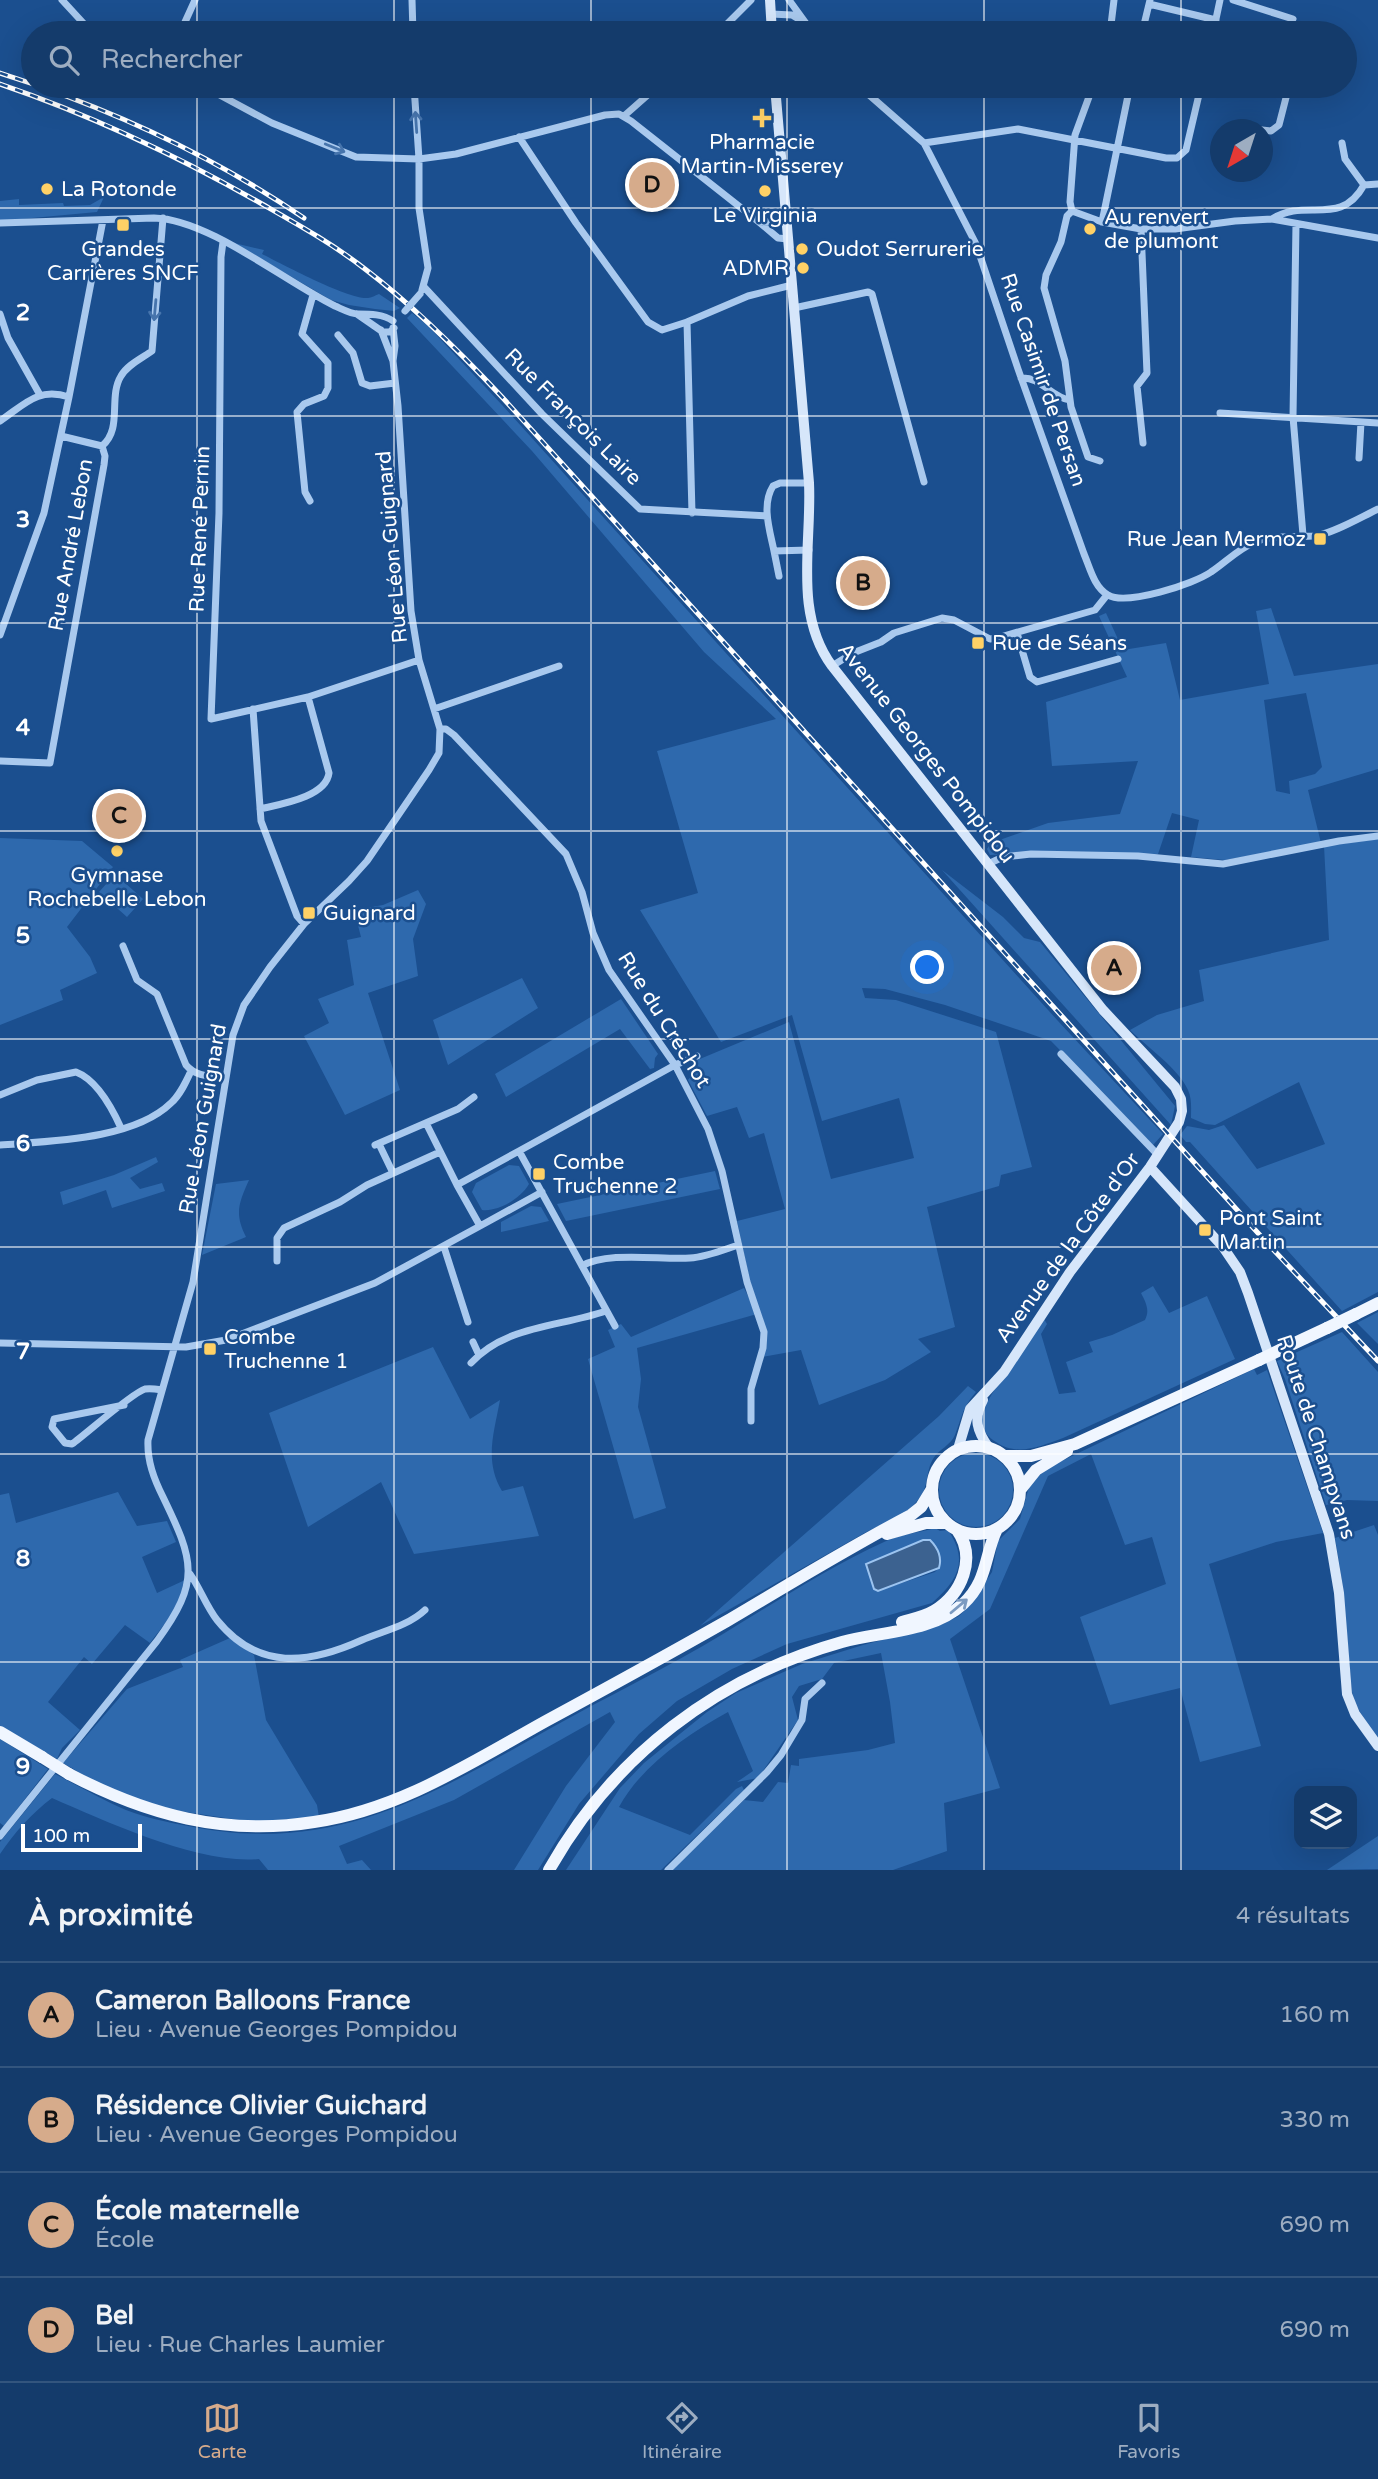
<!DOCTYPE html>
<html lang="fr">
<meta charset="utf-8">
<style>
:root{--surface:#143b6b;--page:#214673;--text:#f1f3f6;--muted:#9dadc1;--line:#33557e;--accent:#d6ab8b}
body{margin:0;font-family:"Varela Round",sans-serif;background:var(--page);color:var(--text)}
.controls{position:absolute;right:21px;bottom:21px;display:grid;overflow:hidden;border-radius:14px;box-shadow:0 7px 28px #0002}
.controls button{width:63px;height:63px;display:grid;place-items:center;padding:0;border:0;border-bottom:2px solid var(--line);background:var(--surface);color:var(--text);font:35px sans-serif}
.compass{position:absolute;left:1210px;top:119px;width:63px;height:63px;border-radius:50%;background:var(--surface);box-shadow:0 7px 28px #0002;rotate:219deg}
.scale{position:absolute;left:21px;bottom:18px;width:121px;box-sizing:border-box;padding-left:7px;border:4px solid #fff;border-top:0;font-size:19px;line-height:24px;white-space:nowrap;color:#fff;-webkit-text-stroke:5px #1b4f8f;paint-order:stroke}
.you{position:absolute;left:928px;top:968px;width:24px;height:24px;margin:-18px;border:5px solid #fff;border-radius:50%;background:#1a73e8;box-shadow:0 0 0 10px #1a73e833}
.badge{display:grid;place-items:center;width:46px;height:46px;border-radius:50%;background:var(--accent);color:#111;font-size:23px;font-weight:700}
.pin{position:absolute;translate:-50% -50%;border:4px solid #fff;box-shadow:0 2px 7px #0006}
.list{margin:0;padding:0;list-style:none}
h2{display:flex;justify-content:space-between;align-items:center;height:91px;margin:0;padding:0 28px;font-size:30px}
h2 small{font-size:23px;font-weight:400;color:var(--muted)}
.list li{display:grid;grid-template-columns:46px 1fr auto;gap:21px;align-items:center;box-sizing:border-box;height:105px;padding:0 28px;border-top:2px solid var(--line)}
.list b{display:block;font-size:26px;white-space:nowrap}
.list p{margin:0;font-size:23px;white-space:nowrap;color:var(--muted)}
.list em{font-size:23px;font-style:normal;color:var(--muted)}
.icon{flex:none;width:38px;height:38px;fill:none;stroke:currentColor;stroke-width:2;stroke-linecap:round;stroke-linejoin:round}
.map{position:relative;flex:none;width:1378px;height:1870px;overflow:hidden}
.search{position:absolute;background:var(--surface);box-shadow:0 7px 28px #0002;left:21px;right:21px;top:21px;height:77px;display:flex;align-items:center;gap:18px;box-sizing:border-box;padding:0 24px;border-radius:38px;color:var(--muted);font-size:26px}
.sheet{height:511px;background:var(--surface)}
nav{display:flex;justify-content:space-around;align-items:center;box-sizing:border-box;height:98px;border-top:2px solid var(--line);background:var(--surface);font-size:19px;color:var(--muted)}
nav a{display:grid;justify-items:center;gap:4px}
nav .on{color:var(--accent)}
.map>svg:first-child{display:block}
</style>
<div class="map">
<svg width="1378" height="1870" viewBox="0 0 1378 1870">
<rect width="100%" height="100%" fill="#1b4f8f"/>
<!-- green -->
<path fill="#2e69ad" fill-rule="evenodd" d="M104 197 97 212 0 221V201L19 199V205L63 203 64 206 90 205Z
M234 243 264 250 262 254C282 264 349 300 368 298 371 298 376 295 379 294L400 308 394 311 375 309 349 305 331 300Z
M412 313 428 326 503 406 1058 1021 1163 1134 1153 1145 1051 1041 945 1005 885 989 862 988 865 998 896 1000 996 1032 1032 1167 1001 1175 999 1186 927 1207 955 1327 918 1339 931 1352 885 1380 819 1405 801 1350 762 1357 764 1348 737 1221 785 1209 764 1133 749 1138 737 1107 707 1116 688 1080 693 1073 695 1061 789 1022 831 1179 914 1158 899 1098 822 1121 792 1015 721 1042 640 910 698 893 657 751 776 719 704 652 532 451 407 318Z
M1271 608 1294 676 1378 664V769L1308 790 1321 843 1225 860 1191 857 1199 820 1172 813 1158 854 1035 852 990 855 987 849 991 843 1048 823 1120 814 1138 761 1052 766 1046 702 1127 677 1099 616 1106 613 1123 650 1166 643 1180 700 1269 684 1256 611ZM1306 693 1322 767 1315 774 1289 781 1290 794 1276 791 1264 700Z
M0 838 82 841 113 867 67 927 90 957 97 973 60 990 63 1000 0 1025Z
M1378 839V1292L1342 1311 1190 1142H1186L1180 1135 1187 1126 1209 1130 1224 1125 1257 1169 1325 1144 1299 1082 1215 1125 1205 1124 1191 1118C1191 1108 1192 1099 1188 1090 1179 1069 1147 1047 1130 1030L1157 1015 1204 1001 1199 970 1329 940 1324 846Z
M942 870 1003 917 1024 938 1040 942 1175 1106 1171 1125Z
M115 874 143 899 127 917 99 892Z
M418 890 426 904 413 939 418 976 368 993 400 1090 345 1115 304 1036 329 1023 318 999 354 985 347 940 361 937 354 910 383 905Z
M522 978 538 1008 448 1065 433 1020Z
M621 999 658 1054 655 1058 654 1068 650 1069 620 1029 506 1097 495 1074Z
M156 1157 158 1162 130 1178 140 1189 162 1183 165 1191 112 1208 106 1190 63 1205 60 1192 114 1175Z
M509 1165 519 1166 529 1184C521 1198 499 1212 482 1210L472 1192 476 1183Z
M715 1171 720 1189 566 1221 557 1204Z
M249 1180C239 1203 234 1213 246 1237L202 1255 216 1184Z
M531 1206 541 1207 549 1221 501 1232V1222Z
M1153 1286 1169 1313 1207 1296 1235 1359 1063 1438C1041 1446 1017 1457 996 1442 989 1438 981 1429 981 1420 982 1400 1031 1339 1044 1319L1047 1324 1041 1334 1059 1394 1076 1392 1066 1362 1093 1352 1089 1342 1112 1335 1145 1320C1150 1310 1146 1303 1141 1293Z
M744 1288 757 1314 637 1348 641 1379 638 1407 666 1508 634 1519 588 1359 615 1347 608 1330 621 1324 631 1337Z
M1378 1312V1344L1357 1323Z
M1342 1332 1378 1372V1501L1347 1500 1326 1505 1285 1379 1277 1361Z
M433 1347 470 1419 500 1400C494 1433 484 1461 502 1491L523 1486 539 1536 414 1554 381 1482 308 1527 269 1413Z
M1254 1369 1257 1375 1267 1370 1323 1533 1276 1542 1209 1564 1261 1746 1200 1762 1180 1688 1110 1705 1080 1617 1166 1584 1152 1537 1125 1545 1091 1454 1048 1476 990 1609 950 1639 1000 1788 944 1803 947 1851 893 1870H672L744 1800 763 1802 778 1782 788 1783 791 1765 799 1766V1759L868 1750 895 1743 890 1702 881 1653 834 1663 822 1679 799 1686 792 1697 798 1720 758 1778 737 1782 753 1771 728 1712C687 1735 642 1765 619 1807L690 1835 736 1789 742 1786 744 1790 661 1870H566L620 1788 644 1763 707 1712 736 1693 802 1664 863 1645 943 1624 959 1616 972 1603 992 1572 998 1541 1020 1519 1029 1487 1037 1475 1049 1467Z
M968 1386 976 1392C962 1408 962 1417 955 1435 951 1445 938 1450 933 1459 927 1469 928 1480 924 1490 913 1513 889 1522 868 1531L700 1626 939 1416Z
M939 1490a37 37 0 1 1 74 0a37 37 0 1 1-74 0Z
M118 1492 137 1526 167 1521 176 1542 142 1557 157 1593 185 1580C182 1605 165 1623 150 1643L125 1625 92 1664 84 1657 48 1702 80 1730 62 1748 57 1759 0 1726V1495L9 1493 16 1523Z
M1374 1525 1378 1535V1740L1355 1704 1352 1692 1342 1581 1335 1538Z
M935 1528 940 1531 948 1530C969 1561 958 1580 932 1603L787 1644 732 1669 677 1701 639 1734 579 1804 538 1870H514L566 1786 615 1722 610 1712 454 1800 339 1846 347 1864 362 1860 371 1870H268L259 1859C200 1865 107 1822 52 1798 31 1814 15 1832 0 1854V1842L55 1774C79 1786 102 1800 126 1810 146 1818 167 1822 188 1826 333 1856 430 1796 551 1728 608 1696 667 1668 723 1634 776 1602 827 1568 884 1542 900 1534 918 1533 935 1528ZM923 1540C938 1541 947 1561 935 1572L878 1591Z
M230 1638 254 1655 266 1720 317 1805 319 1817 252 1822 166 1809 128 1796 92 1780 63 1763 127 1689 183 1667 180 1660Z
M0 1739 48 1769 4 1826 0 1823Z
M1378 1836V1869L1327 1870Z"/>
<!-- water -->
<path fill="#3c6290" stroke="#9cc4f0" stroke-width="2" d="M923 1540H930C938 1548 942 1558 939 1568L878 1591 874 1589 866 1564Z"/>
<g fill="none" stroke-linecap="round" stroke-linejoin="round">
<!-- street -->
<path stroke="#a9c9ee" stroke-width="7" d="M62 0 86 26 96 33
M412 0 413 33
M789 0 813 33
M1233 0 1293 19
M1149 4 1216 20
M771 14 792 15 802 21
M1214 29 1230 33
M180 33 195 0
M718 33 751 0
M1110 33 1114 0
M1142 33 1150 0
M1213 33 1220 0
M203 86 272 123 356 157 419 159 456 154 605 115 619 114 631 121 759 222
M414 86 419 159V208L428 268 422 290
M859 86 924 143 976 244 1018 369 1084 554C1090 568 1094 587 1108 595 1126 606 1194 584 1211 572 1226 562 1238 549 1255 542 1273 535 1295 537 1314 536 1332 534 1361 517 1378 509
M624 116 658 86
M1239 127 1261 130
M1262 130 1271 131 1279 125 1289 86
M519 137 576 223 648 322 662 330 687 322
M924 143 1018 129 1166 158H1177L1186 150 1201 86
M1342 143 1345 159 1364 185 1378 184
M1072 211 1102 222 1141 229H1175L1235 221 1272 219 1378 238
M1072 211 1067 216 1061 242 1046 275 1044 288 1065 361 1071 407 1088 457 1100 461
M1072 211 1070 202 1075 135 1093 86
M1272 219C1306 197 1340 228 1364 185
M787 221 759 222 778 238 788 239
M1102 222 1130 86
M0 223 154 218C208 219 284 281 335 306 342 309 351 314 358 314 370 314 383 314 393 321
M1296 224 1293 417 1303 535
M1141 229 1147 373 1137 386 1143 443
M223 242 221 257 219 513 211 719 308 697
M424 287 542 414 640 509 767 516
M794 308 868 292 872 294 924 482
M0 314 8 338 40 395
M357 314 383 332H390L394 328
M381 330 393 361
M338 335 353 353 362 383 370 386 395 383
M1021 378C1040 376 1052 398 1070 400
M1220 413 1378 423
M0 421C25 404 38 387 69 397
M61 436 102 446
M102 446C123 429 108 397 121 376 127 365 142 358 152 351L163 218
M1359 458 1361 422
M310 501 305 492 297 412 304 404 324 396 328 388V363L302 334 313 295
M692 513 687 322 748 296 792 285
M809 550 774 551C770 531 761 505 773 486L780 483H809
M774 551 779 576
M1017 633 1030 677 1037 682 1118 659
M0 635 44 513 69 397 103 220
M832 666 853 653 881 642 894 633 942 618 954 620 990 639 997 638 1095 610 1107 595
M253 709 261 821 297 916 304 924
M434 709 559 666
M440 729H446L454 735 566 854 582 892 593 933 609 970 675 1065 708 1129 722 1171 747 1282 764 1332 763 1348 751 1389V1421
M0 761 50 763 104 465 105 456 102 446
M260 809C281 804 326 797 329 773L308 697 419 660
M988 864 1003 857 1031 854 1138 856 1223 864 1339 841 1378 836
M123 946 137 980 157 994 186 1065C196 1077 211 1076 226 1078
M1061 1054 1158 1155
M0 1095 37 1080 76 1072C97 1080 112 1108 121 1128
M426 1123 457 1185
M379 1144 393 1173
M0 1145C50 1141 133 1140 171 1103 180 1095 186 1082 191 1071
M375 1145 458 1109 474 1097
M519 1151 675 1065 697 1056
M542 1192 480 1226 457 1185 519 1151 615 1326
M444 1247 468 1322
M277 1261V1238L284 1228 340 1202 367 1185 440 1152
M582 1266C607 1251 660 1260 690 1258 706 1257 723 1250 738 1245
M473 1342 479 1355
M0 1343 186 1347 226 1340 375 1283 480 1226
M471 1363C506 1325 560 1327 606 1311
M124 1405 54 1419 52 1427 65 1443 72 1444C87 1433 132 1393 145 1389 151 1388 156 1389 162 1390
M190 1574C200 1588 206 1606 217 1620 258 1671 309 1664 362 1640 383 1631 408 1626 425 1610
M0 1836 157 1641C201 1581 194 1561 163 1497 154 1479 147 1461 148 1440L193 1282 233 1035 244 1005 270 967 304 924 349 881 367 861 429 770 439 753 440 729 419 660 411 611 398 406 393 361 395 346 393 328
M668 1870 767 1772 781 1755 802 1720 805 1699 822 1683"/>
<!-- secondary -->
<path stroke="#d6e6fa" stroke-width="10" d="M770 0 772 33
M775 86 809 483C812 544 793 613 832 666L1103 1010 1175 1087 1181 1099 1182 1111 1179 1122 1150 1167 1070 1272 1004 1372 970 1409 958 1449
M1150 1167 1223 1247 1240 1272 1248 1293 1329 1534 1339 1593 1347 1694 1355 1714 1378 1746
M983 1400C973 1419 977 1431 989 1448"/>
<!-- primary -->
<path stroke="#f0f6ff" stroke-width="12" d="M1356 1314 1378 1303
M1282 1349 1327 1328
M932 1490a44 44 0 1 1 88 0a44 44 0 1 1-88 0Z
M1004 1456H1031L1075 1444 1259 1360
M1020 1490 1036 1470 1067 1451
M887 1534 926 1523H946
M902 1622C912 1619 924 1617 934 1611 962 1594 977 1558 957 1530
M0 1732 42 1757
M69 1774C147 1815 225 1836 314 1822 399 1810 472 1762 546 1721 607 1688 667 1655 727 1621 788 1585 848 1548 911 1515L921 1507 932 1489
M549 1870C613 1756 717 1677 842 1642 881 1631 931 1633 963 1604 988 1581 984 1556 997 1529"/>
<!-- rail casing -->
<g stroke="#fff" stroke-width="5">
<path id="rail" d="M0 73 33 84
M0 84C91 115 178 156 262 204 297 224 333 244 365 269 415 307 459 351 502 397L1267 1243 1378 1361
M38 86C130 118 223 163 304 218"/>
</g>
<!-- rail -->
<use href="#rail" stroke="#1b4f8f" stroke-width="2.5" stroke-dasharray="8" stroke-linecap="butt"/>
<!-- street-bridge -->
<path stroke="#a9c9ee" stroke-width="7" d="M405 311 420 294"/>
<!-- primary-bridge -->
<path stroke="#f0f6ff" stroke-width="12" d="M1327 1328 1356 1314
M1259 1360 1282 1349
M42 1757 69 1774"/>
</g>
<!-- one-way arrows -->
<defs><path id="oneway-shaft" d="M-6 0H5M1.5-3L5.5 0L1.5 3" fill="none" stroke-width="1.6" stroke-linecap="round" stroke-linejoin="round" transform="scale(1.75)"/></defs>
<g stroke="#4674ac">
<use href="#oneway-shaft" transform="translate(416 122) rotate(-94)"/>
<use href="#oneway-shaft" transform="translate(335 148) rotate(22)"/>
<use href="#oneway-shaft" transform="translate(155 310) rotate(95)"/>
</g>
<use stroke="#7b9ac1" href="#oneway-shaft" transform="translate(959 1606) rotate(-40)"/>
<!-- grid -->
<path fill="none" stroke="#fff" stroke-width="2" stroke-opacity="0.55" d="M197 0V33M394 0V33M591 0V33M787 0V33M984 0V33M1181 0V33M197 86V1870M394 86V1870M591 86V1870M787 86V1870M984 86V1870M1181 86V1870M0 208H1378M0 416H1378M0 623H1378M0 831H1378M0 1039H1378M0 1247H1378M0 1454H1378M0 1662H1378"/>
<!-- markers -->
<g fill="#ffd166" stroke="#1b4f8f" stroke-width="2.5">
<path d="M758.5 107.5h7v7h7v7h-7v7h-7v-7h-7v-7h7z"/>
<circle cx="47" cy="189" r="7"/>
<circle cx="765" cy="191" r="7"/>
<rect x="116" y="218" width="14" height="14" rx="3.5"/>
<circle cx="1090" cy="229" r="7"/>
<circle cx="802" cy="249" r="7"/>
<circle cx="803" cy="268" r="7"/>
<rect x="1313" y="532" width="14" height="14" rx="3.5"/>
<rect x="971" y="636" width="14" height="14" rx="3.5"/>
<circle cx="117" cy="851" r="7"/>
<rect x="302" y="906" width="14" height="14" rx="3.5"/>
<rect x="532" y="1167" width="14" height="14" rx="3.5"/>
<rect x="1198" y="1223" width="14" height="14" rx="3.5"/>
<rect x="203" y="1342" width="14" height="14" rx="3.5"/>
</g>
<g text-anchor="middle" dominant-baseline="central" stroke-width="5" stroke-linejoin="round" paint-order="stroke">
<!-- poi labels -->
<g font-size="21" fill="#fff" stroke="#1b4f8f" text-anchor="start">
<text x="762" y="142" text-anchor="middle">Pharmacie<tspan x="762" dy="24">Martin-Misserey</tspan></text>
<text x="61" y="189">La Rotonde</text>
<text x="765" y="215" text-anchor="middle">Le Virginia</text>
<text x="1104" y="217">Au renvert<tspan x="1104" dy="24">de plumont</tspan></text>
<text x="123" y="249" text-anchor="middle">Grandes<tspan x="123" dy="24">Carrières SNCF</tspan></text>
<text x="816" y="249">Oudot Serrurerie</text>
<text x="789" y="268" text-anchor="end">ADMR</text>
<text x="1306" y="539" text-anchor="end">Rue Jean Mermoz</text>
<text x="992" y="643">Rue de Séans</text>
<text x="117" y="875" text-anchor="middle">Gymnase<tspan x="117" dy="24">Rochebelle Lebon</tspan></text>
<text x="323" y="913">Guignard</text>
<text x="553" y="1162">Combe<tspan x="553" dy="24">Truchenne 2</tspan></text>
<text x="1219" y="1218">Pont Saint<tspan x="1219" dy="24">Martin</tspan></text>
<text x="224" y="1337">Combe<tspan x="224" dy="24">Truchenne 1</tspan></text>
</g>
<!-- street labels -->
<g font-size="21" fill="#fff" stroke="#1b4f8f">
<text transform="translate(1043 380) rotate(71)">Rue Casimir de Persan</text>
<text transform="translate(573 417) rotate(45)">Rue François Laire</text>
<text transform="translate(200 529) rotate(-88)">Rue René Pernin</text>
<text transform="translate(71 545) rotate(-80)">Rue André Lebon</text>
<text transform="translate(392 547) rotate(-95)">Rue Léon Guignard</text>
<text transform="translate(926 753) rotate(52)">Avenue Georges Pompidou</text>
<text transform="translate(664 1020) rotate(58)">Rue du Créchot</text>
<text transform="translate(203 1119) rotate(-80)">Rue Léon Guignard</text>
<text transform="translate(1068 1248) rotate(-54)">Avenue de la Côte d'Or</text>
<text transform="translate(1316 1437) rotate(72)">Route de Champvans</text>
</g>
</g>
<g font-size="23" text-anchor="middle" font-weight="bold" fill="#fff" stroke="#1b4f8f" stroke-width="5" stroke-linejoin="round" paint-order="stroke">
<text x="23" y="320">2</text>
<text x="23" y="527">3</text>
<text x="23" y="735">4</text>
<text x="23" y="943">5</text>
<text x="23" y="1151">6</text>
<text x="23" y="1359">7</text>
<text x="23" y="1566">8</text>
<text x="23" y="1774">9</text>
</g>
</svg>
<div class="controls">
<button><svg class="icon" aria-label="layers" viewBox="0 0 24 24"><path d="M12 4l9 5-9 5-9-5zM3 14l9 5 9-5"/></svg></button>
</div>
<svg class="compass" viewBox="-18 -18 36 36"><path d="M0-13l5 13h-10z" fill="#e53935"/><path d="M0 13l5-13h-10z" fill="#9dadc1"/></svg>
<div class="scale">100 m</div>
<div class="you"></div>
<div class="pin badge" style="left:1114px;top:968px">A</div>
<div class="pin badge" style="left:863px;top:583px">B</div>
<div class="pin badge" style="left:119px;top:816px">C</div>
<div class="pin badge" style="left:652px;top:185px">D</div>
<div class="search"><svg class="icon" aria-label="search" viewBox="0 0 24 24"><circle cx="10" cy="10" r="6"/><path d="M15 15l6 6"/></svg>Rechercher</div>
</div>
<section class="sheet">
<h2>À proximité<small>4 résultats</small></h2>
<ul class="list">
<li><span class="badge">A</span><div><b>Cameron Balloons France</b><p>Lieu · Avenue Georges Pompidou</p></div><em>160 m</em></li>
<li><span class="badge">B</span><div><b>Résidence Olivier Guichard</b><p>Lieu · Avenue Georges Pompidou</p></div><em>330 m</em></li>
<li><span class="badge">C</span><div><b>École maternelle</b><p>École</p></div><em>690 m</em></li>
<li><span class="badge">D</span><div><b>Bel</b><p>Lieu · Rue Charles Laumier</p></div><em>690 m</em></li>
</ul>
</section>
<nav>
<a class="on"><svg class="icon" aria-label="map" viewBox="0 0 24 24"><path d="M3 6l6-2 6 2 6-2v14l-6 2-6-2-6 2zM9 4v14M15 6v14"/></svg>Carte</a>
<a><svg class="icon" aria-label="directions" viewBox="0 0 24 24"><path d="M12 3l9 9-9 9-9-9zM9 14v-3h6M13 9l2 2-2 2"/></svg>Itinéraire</a>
<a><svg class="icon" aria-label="saved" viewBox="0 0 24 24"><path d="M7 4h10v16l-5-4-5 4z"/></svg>Favoris</a>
</nav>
